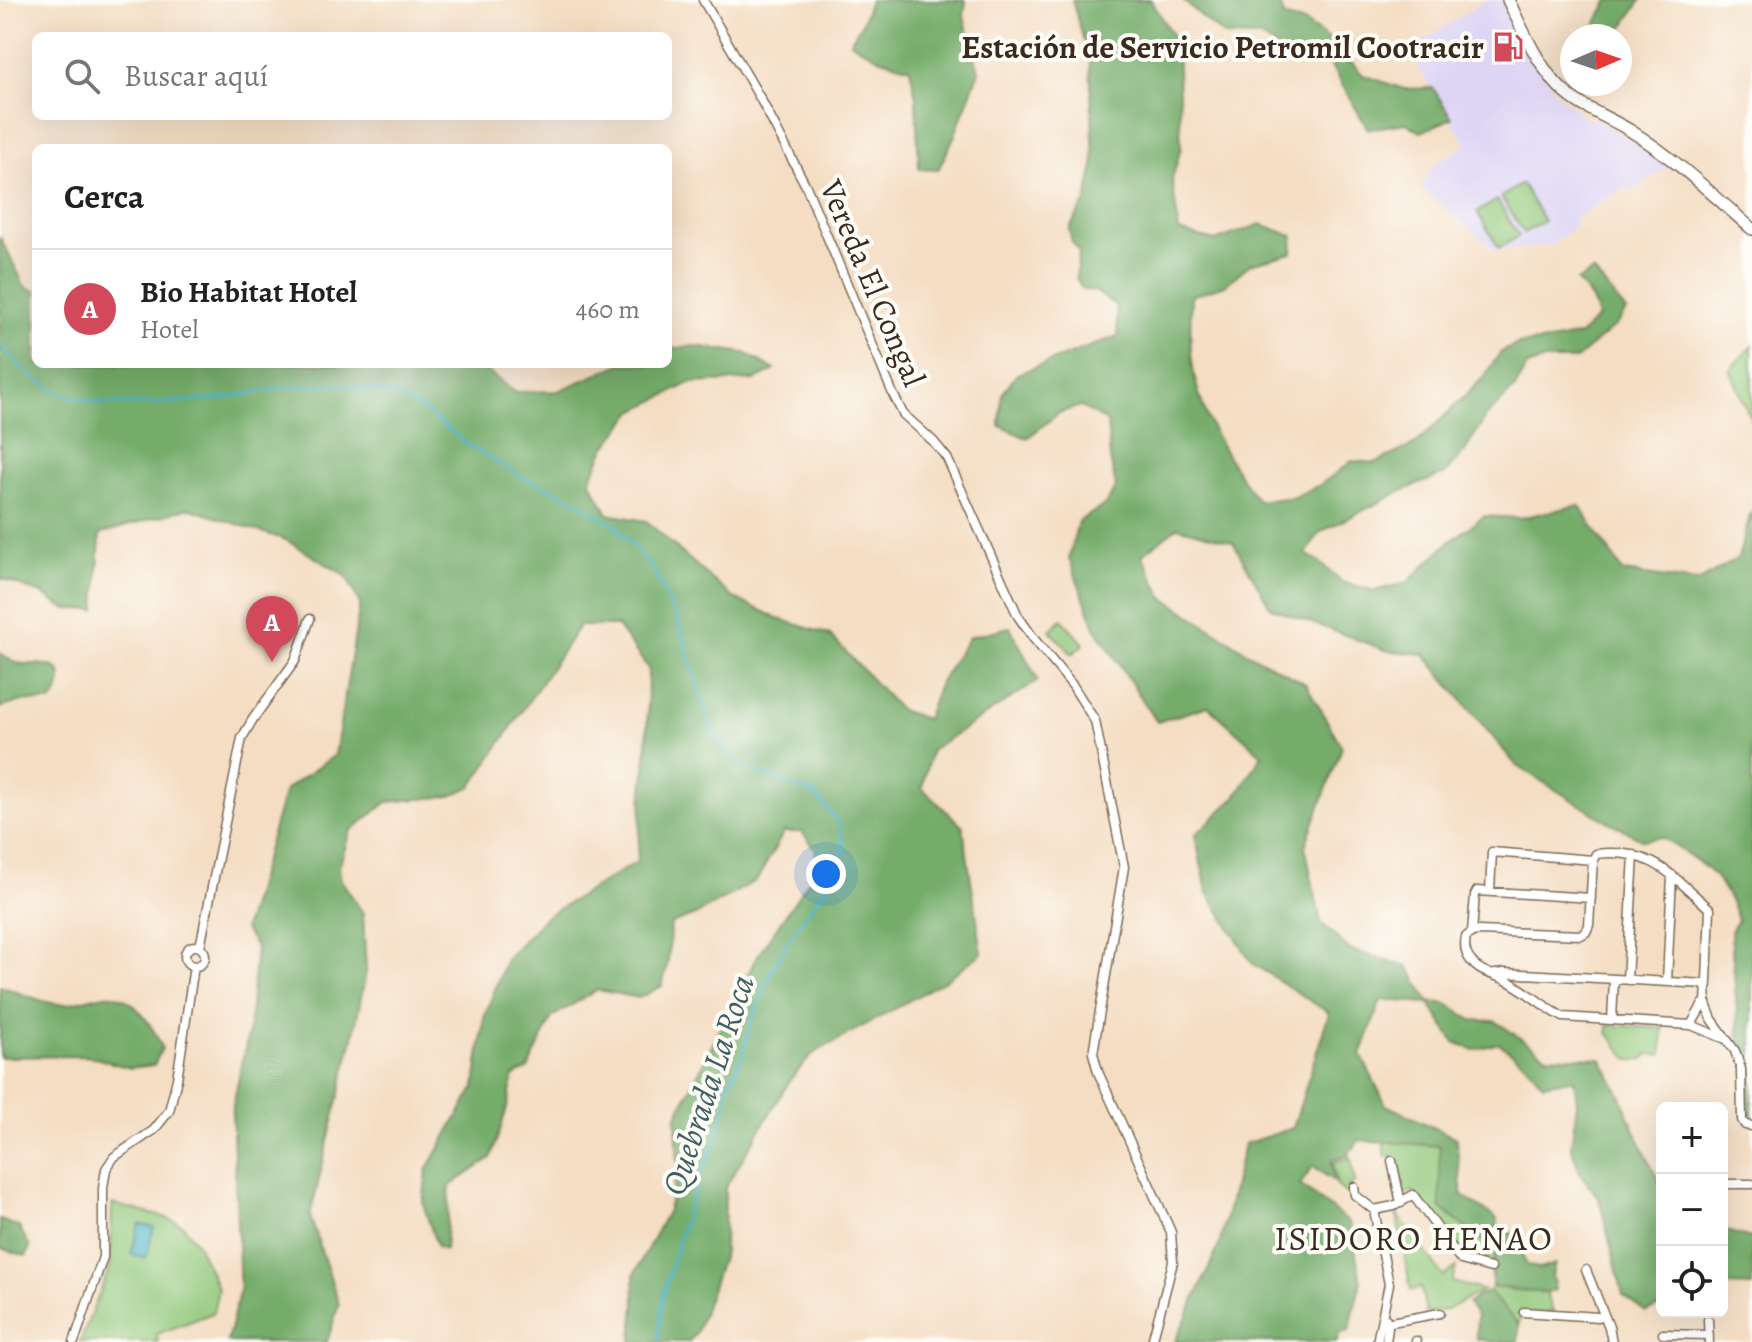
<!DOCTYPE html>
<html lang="es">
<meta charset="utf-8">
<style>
:root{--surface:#fff;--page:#f6f6f6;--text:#222;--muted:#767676;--line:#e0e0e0;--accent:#d1495b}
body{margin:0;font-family:Alegreya,serif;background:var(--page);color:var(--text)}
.controls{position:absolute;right:24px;bottom:24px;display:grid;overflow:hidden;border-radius:12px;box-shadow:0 8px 32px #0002}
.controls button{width:72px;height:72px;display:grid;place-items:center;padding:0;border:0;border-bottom:2px solid var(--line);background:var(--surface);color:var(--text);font:40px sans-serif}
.compass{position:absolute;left:1560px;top:24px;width:72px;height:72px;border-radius:50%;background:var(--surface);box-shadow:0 8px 32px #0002;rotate:88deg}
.you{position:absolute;left:826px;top:874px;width:28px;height:28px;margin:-20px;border:6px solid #fff;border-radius:50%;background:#1a73e8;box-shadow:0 0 0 12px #1a73e833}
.badge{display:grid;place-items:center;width:52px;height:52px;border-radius:50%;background:var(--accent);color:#fff;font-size:26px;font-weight:700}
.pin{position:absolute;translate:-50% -66px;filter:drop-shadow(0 2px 4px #0008)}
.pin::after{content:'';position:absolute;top:42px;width:28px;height:24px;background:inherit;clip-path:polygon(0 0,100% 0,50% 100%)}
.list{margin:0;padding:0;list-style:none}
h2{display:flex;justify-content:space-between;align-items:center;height:104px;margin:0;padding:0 32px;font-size:34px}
h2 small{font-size:26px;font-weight:400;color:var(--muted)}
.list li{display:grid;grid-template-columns:52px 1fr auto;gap:24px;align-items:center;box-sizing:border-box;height:120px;padding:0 32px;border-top:2px solid var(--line)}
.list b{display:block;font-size:30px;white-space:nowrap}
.list p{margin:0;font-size:26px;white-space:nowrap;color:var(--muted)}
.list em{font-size:26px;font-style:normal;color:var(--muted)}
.icon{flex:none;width:44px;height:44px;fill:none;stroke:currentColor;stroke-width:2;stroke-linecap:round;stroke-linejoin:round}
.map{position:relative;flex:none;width:1752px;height:1342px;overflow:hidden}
.search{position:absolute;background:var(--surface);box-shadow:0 8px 32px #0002;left:32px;top:32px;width:640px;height:88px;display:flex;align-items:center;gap:20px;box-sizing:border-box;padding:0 28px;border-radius:12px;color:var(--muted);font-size:30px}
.panel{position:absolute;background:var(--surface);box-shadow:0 8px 32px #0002;left:32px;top:144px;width:640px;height:224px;border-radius:12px}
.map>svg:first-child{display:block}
</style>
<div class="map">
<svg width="1752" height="1342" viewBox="0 0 1752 1342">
<rect width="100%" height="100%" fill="#fdfcf7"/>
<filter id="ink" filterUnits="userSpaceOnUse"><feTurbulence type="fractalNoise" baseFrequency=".0125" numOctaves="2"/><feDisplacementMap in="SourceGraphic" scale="16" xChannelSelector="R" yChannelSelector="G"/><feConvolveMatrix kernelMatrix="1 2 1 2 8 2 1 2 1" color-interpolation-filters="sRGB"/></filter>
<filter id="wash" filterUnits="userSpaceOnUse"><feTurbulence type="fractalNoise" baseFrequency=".006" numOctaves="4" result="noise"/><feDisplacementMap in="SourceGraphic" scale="32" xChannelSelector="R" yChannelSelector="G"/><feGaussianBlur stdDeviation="1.8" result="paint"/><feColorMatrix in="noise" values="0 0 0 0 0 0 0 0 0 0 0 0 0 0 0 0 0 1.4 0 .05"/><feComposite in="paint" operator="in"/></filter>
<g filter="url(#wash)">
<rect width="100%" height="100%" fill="#f4ddc2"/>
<!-- built -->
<path fill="#ded5f5" d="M1485 0H1501L1505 5 1555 92 1586 119 1594 118 1669 166 1634 189H1623L1573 219 1576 226 1550 246 1495 250 1420 186 1436 163 1467 145 1408 51Z"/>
<!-- green -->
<path fill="#92c87a" stroke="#66794c" stroke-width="2" d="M1522 184 1544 221 1524 233 1501 197Z
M1497 200 1519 236 1499 248 1477 212Z
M1752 346V422L1730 369Z
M1062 619 1084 644 1072 654 1050 630Z
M1608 1025 1663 1028 1662 1055 1648 1054 1644 1060H1629L1608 1033Z
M1383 1141 1440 1146V1207L1498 1254 1494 1258 1493 1264 1464 1257 1413 1191 1403 1195 1392 1156 1386 1157Z
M1351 1159 1355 1183 1350 1184 1352 1198 1337 1186 1333 1162Z
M112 1204 164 1217 183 1225 197 1244 218 1289 213 1313 157 1334 158 1342H80L111 1264Z
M1396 1212 1443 1276 1456 1267 1452 1282 1483 1290 1447 1310 1426 1313 1421 1288 1411 1290Z
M1492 1287 1546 1293 1553 1312 1522 1315 1520 1317 1519 1325 1489 1292Z"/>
<!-- forest -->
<path fill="#75ac6a" stroke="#586b44" stroke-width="2" d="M870 0H966L964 17 979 71 954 137 938 170 919 169 916 97 910 68 879 58 850 42 862 23Z
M1072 0H1151L1177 43 1181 148 1172 179 1179 231 1215 241 1261 224 1293 236 1292 253 1250 264 1225 285 1191 296C1191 317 1189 339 1192 360 1198 413 1227 459 1258 501L1294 497 1320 485 1352 461 1375 463 1416 444 1481 380 1501 352 1518 344 1550 341 1580 335 1598 317 1592 299 1577 281 1593 271 1626 311 1616 325 1575 360H1544L1527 366 1516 387 1486 417 1465 451 1445 474 1404 490 1320 532 1306 554 1318 561 1341 582 1375 591 1408 582 1448 543 1484 516 1520 518 1579 505 1623 572 1698 582 1738 558 1751 512 1752 514V876L1748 914 1752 941V1117L1747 1108 1746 1057 1739 1037 1732 948 1731 931 1738 920C1722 871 1701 864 1661 837L1643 840 1596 815 1516 765 1424 654 1388 651 1271 608 1233 542 1177 527 1142 555 1163 597 1250 654 1306 684 1342 747 1305 846 1321 923 1350 950 1408 966 1429 1002 1447 1004 1472 1020 1495 1021 1547 1056 1601 1058 1620 1095 1638 1138 1662 1187V1306L1646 1312 1623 1295 1599 1198 1580 1173 1571 1146 1577 1104 1574 1079 1543 1084 1527 1065 1499 1043 1474 1050 1454 1042 1429 1003 1381 1000 1361 1055 1386 1105 1456 1138 1462 1195 1497 1219 1498 1233H1512L1527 1265 1539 1269 1555 1264 1552 1275 1555 1290 1546 1293 1492 1287C1492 1276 1490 1262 1498 1254L1440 1207V1146L1359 1140 1354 1148 1348 1151 1350 1156 1331 1160 1335 1182 1313 1166 1300 1185 1350 1223 1361 1281 1349 1331 1338 1334 1337 1342H1175L1219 1246 1244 1144 1293 1128 1329 1013 1252 963 1207 891 1195 835 1236 797 1262 755 1208 706 1157 722 1095 627 1069 558 1078 522 1106 504 1116 487 1110 458 1107 422 1080 406 1059 413 1027 438 1000 426 1002 394 1017 374 1118 336 1116 306 1095 291 1082 289 1076 277 1079 251 1072 242 1069 229 1086 201 1094 166 1090 63Z
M1183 0H1278L1285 18 1304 22 1332 41 1363 75 1404 89 1433 88 1452 118 1421 132 1406 123 1368 129 1324 54 1285 53 1260 37 1224 36Z
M1609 0H1641L1617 36H1590Z
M0 237 25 287 36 291V364H486L485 370 515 392 558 391 621 364H668V349L695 346 745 353 775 370 755 380 690 383 634 411 605 448 590 480 608 514 646 521 732 597 779 619 830 635 900 710 926 719 940 682 969 637 1010 627 1038 681 931 750 922 788 963 827 982 953 944 981 813 1054 790 1080 725 1188 724 1252 697 1331 689 1342H632L635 1302 634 1275 668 1210 678 1167 676 1117 757 956 814 873 816 850 802 832H784L757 880 695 915 671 924 668 961 662 986 639 998 597 990 552 1017 528 1069 513 1077 507 1108 491 1158 450 1186 445 1250 437 1247 423 1204 427 1170 475 1087 484 1018 506 959 545 917 637 862 647 745 648 668 617 626H579L472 786 451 796 387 802 350 832 339 867 341 880 363 913 366 972 353 1038 310 1216 339 1304 327 1342H227L240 1289 232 1110 249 1030 256 947 244 929 285 790 335 755 360 604 346 576 286 540 188 508 100 534 96 610 65 609 42 594 0 578Z
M0 653C5 656 11 661 17 663 30 667 68 657 60 685 57 692 57 696 51 702L22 701 0 708Z
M0 986C15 991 48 1005 61 1004 76 1004 90 997 105 995 133 992 153 1027 162 1048L154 1065 130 1068 88 1056 0 1057Z
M0 1220 19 1227 30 1247 26 1256 0 1248Z
M1722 1230 1752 1238V1286L1722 1285Z
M1489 1292 1519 1325 1518 1342H1494L1476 1339 1477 1316 1468 1304 1479 1295Z"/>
<!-- water -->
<path fill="#44b1c1" stroke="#406e70" stroke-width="2" d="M139 1224 154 1227 146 1258 131 1254Z"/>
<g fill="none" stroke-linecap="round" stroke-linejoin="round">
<!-- stream -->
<path stroke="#44b1c1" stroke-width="3" d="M0 345 27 373 62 395 102 403 142 404 219 399 278 388 338 384 394 394 424 410 470 446 522 477 569 497 615 525 652 567 678 621 712 730 726 753 756 772 816 795 838 822 844 847 834 876 793 933 773 968 751 1023 743 1054 728 1086 724 1115 709 1159 701 1171 684 1222 663 1296 658 1339"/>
</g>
</g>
<g filter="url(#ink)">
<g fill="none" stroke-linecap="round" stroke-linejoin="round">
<!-- street casing -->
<g stroke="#7c6957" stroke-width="11">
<path id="street" d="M703 0 760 98 806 186 893 394 903 414 933 441 947 458 1018 616 1034 639 1073 686 1095 721 1124 867 1093 1053 1098 1072 1171 1232 1173 1262 1152 1342
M1490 891 1492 852 1593 860 1596 854C1651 847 1672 876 1710 909L1706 1004 1712 1019 1735 1051 1741 1069 1742 1120 1745 1125 1752 1126
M1591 898 1477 891 1475 895 1472 932 1466 937C1464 946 1465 954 1471 961 1479 972 1492 974 1504 979 1525 989 1542 1006 1563 1017L1691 1025 1723 1038
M1472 932 1479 931 1581 935 1586 932 1589 925 1593 860
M185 956a10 10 0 1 1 20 0a10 10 0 1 1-20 0Z
M200 947 242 738 253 719 295 661 310 619
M1495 974 1504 973 1706 984
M1627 980 1634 855
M1667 982 1672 875
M1612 1020 1614 979
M1691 1025 1703 1004H1706
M1392 1161 1401 1203
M1722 1184H1752
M1354 1187 1355 1195 1374 1210 1394 1206 1413 1195 1461 1260 1491 1268
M1374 1210 1389 1284 1377 1342
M1586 1270 1609 1327 1612 1342
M1524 1312 1598 1317 1604 1315
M1386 1319 1388 1328 1386 1342
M1708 1320 1709 1342
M1386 1323 1440 1313
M1663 1334 1709 1335
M1416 1341V1342
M74 1342 103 1257V1188L106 1169 114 1157 154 1130 169 1111 177 1079 194 966"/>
</g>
<!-- secondary casing -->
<g stroke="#7c6957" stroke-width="14">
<path id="secondary" d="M1508 0C1522 28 1534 57 1554 81 1574 106 1605 115 1631 131 1676 159 1713 195 1752 229"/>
</g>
<!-- street -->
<use href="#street" stroke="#fff" stroke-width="8"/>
<!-- secondary -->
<use href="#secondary" stroke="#fff" stroke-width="11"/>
</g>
</g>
<!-- icons -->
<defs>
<g id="fuel-bare" transform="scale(2.4)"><path d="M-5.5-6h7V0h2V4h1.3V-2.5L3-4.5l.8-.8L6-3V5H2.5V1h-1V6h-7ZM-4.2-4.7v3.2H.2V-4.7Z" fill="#d1495b" stroke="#fdfcf7" stroke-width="2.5" paint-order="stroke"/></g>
</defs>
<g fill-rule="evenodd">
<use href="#fuel-bare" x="1508" y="47"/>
</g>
<g text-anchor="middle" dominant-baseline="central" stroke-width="8" stroke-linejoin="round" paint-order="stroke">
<!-- poi labels -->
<g font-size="32" font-weight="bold" fill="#3b2a1e" stroke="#fdfcf7" text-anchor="end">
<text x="1484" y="47">Estación de Servicio Petromil Cootracir</text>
</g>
<!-- street labels -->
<g font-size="32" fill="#3b2a1e" stroke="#fdfcf7">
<text transform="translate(873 283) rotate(67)">Vereda El Congal</text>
</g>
<!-- water labels -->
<g font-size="34" font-style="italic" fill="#3f605f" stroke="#fdfcf7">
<text transform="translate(708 1085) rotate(-72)">Quebrada La Roca</text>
</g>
<!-- neighbourhood labels -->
<g font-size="34" letter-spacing="2" fill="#3b2a1e" stroke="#fdfcf7">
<text x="1414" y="1238">ISIDORO HENAO</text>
</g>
</g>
</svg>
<div class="controls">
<button>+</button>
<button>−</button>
<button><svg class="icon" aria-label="locate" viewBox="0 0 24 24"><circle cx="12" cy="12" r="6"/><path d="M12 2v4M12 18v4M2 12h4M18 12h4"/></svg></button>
</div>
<svg class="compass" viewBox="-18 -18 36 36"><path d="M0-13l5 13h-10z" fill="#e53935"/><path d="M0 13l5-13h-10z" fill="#767676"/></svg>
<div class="you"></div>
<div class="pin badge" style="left:272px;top:662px">A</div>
<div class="search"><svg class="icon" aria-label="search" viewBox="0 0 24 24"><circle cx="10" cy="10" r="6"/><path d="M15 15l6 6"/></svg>Buscar aquí</div>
<section class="panel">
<h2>Cerca<small></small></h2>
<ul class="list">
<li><span class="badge">A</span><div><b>Bio Habitat Hotel</b><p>Hotel</p></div><em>460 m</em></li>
</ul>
</section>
</div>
